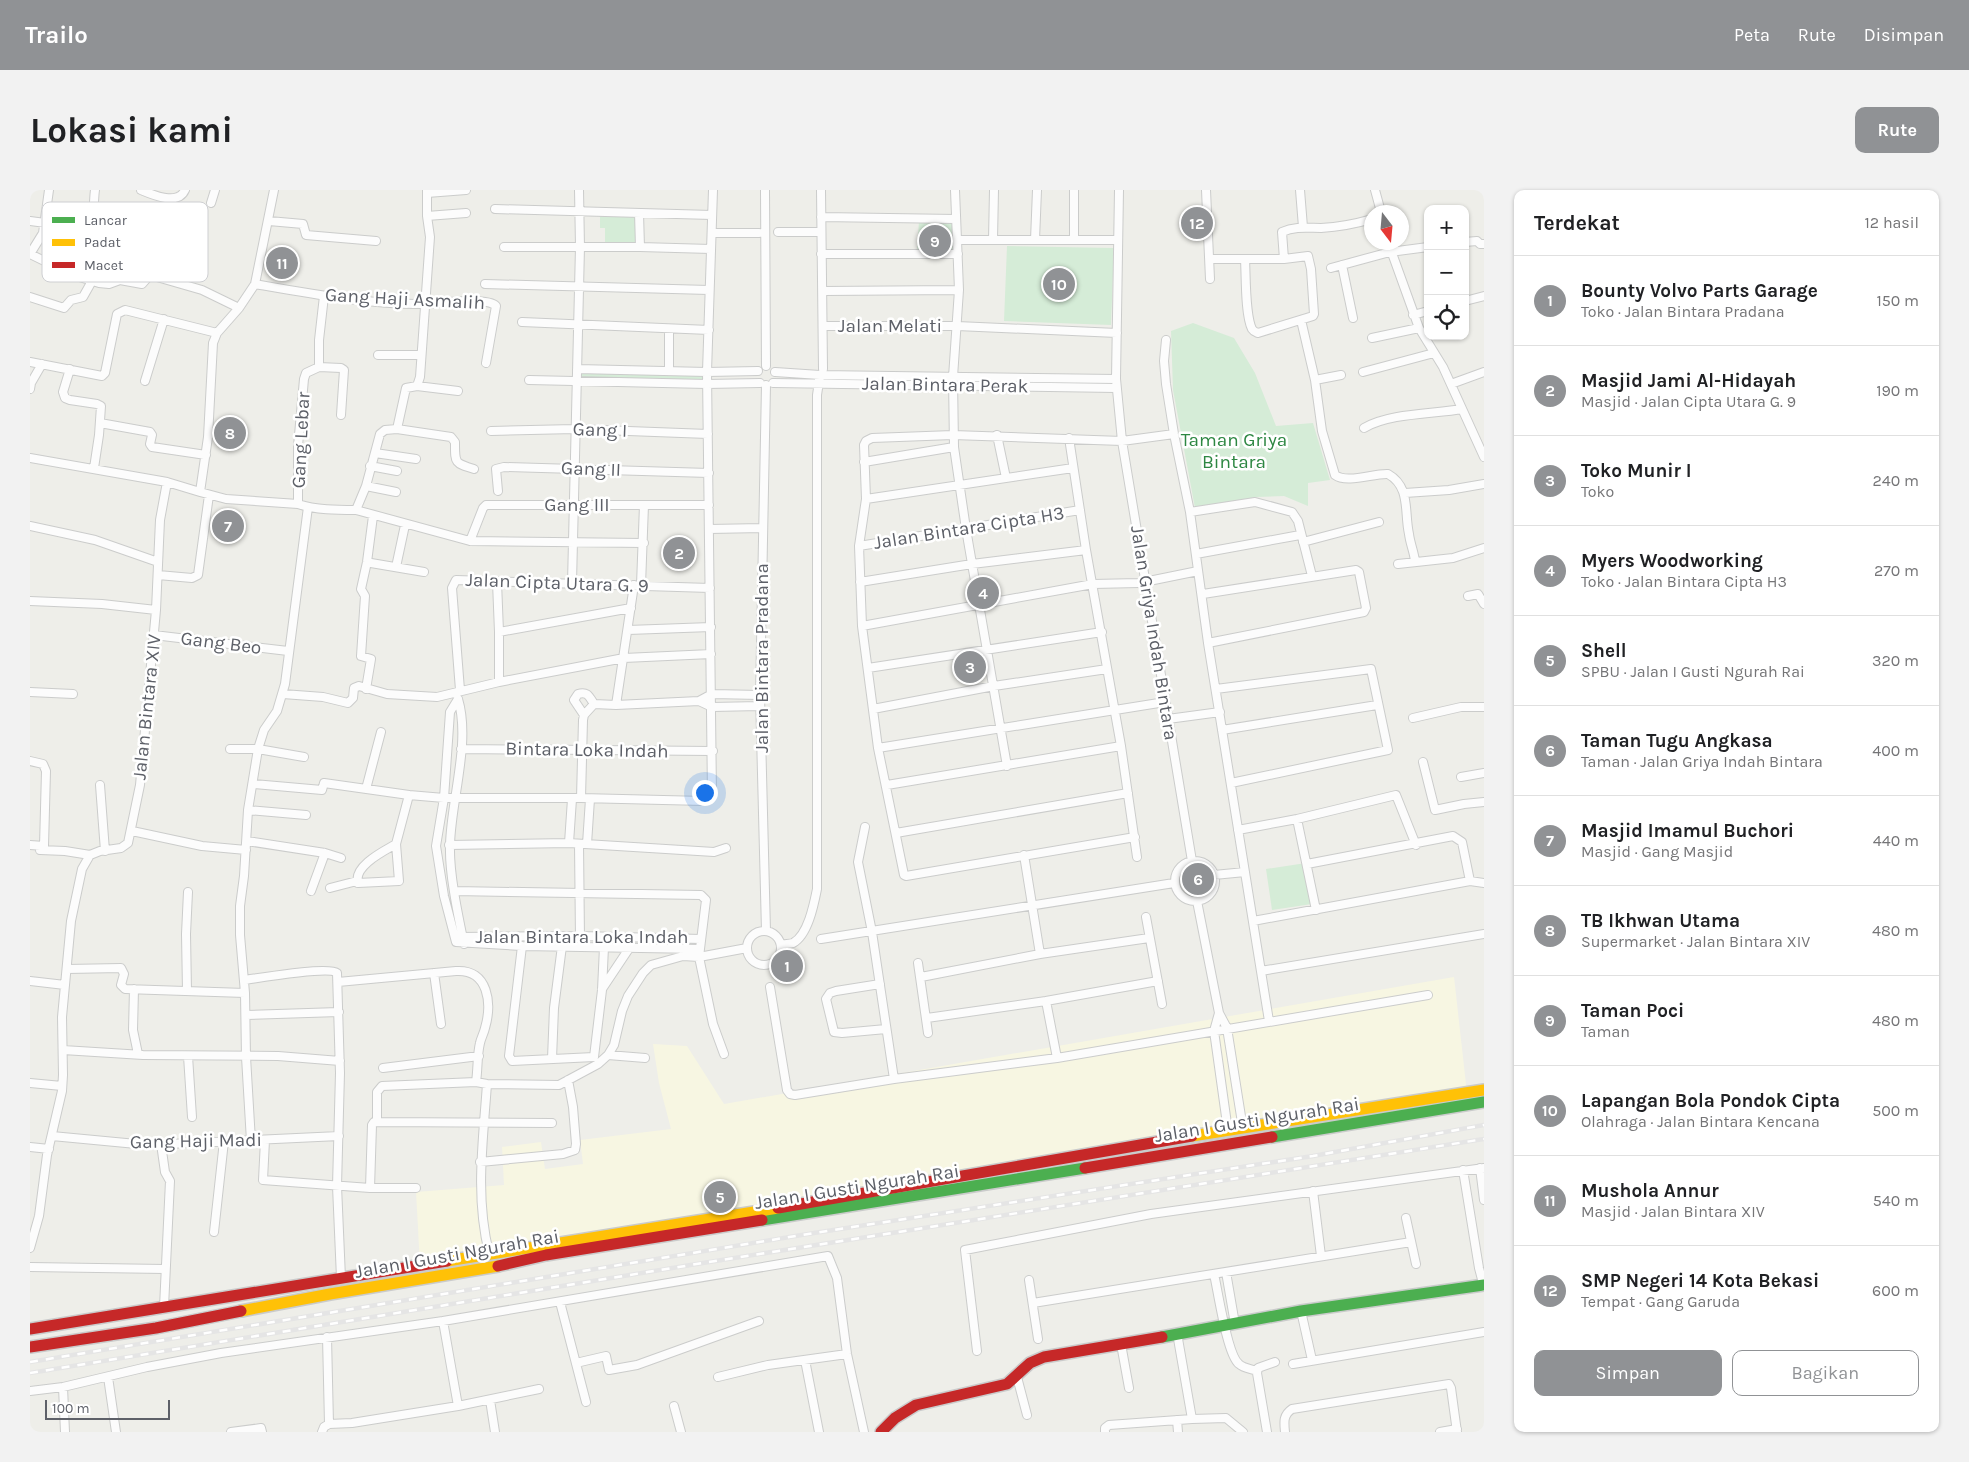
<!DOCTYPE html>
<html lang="id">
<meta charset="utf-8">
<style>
:root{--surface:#fff;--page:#f2f2f2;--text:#202124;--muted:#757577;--line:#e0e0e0;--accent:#909295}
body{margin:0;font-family:Karla,sans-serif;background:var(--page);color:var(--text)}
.controls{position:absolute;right:15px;top:15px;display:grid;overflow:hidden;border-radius:10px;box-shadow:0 1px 4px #0004}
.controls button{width:45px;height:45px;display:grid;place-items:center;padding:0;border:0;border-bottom:1px solid var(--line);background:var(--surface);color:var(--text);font:25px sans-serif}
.compass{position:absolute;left:1334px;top:15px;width:45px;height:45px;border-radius:50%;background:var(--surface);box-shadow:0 1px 4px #0004;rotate:164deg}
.scale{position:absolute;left:15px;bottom:12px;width:125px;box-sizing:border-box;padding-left:5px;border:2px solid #5d6068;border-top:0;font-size:14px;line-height:18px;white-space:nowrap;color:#5d6068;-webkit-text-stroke:4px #fff;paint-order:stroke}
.you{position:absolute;left:674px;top:602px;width:18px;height:18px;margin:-12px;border:4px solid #fff;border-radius:50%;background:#1a73e8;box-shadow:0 0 0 8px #1a73e833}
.badge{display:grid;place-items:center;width:32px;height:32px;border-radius:50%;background:var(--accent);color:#fff;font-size:16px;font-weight:700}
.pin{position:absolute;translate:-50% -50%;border:2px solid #fff;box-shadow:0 1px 5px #0006}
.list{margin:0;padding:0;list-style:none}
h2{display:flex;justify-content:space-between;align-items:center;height:65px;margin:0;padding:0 20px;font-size:21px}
h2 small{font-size:16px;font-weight:400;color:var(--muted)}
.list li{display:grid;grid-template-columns:32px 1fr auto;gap:15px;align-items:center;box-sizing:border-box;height:90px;padding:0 20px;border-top:1px solid var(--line)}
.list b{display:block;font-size:19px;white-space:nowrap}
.list p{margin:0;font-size:16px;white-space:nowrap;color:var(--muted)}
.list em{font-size:16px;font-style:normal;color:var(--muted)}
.actions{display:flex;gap:10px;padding:15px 20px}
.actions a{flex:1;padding:11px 0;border:1px solid var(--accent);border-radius:10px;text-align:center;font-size:18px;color:var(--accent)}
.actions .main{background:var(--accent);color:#fff}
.icon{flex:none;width:28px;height:28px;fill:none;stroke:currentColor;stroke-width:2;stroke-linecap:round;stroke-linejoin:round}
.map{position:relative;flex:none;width:1454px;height:1242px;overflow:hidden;border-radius:10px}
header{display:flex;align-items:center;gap:30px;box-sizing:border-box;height:70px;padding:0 25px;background:var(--accent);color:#fff}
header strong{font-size:24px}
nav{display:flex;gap:28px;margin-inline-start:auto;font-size:18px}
.intro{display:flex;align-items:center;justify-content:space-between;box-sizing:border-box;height:120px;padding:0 30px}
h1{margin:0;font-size:35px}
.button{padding:12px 22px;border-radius:10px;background:var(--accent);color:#fff;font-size:18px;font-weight:700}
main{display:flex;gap:30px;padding:0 30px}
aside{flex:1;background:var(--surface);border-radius:10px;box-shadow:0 1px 4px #0004}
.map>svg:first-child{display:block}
</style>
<header>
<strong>Trailo</strong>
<nav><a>Peta</a><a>Rute</a><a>Disimpan</a></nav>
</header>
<div class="intro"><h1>Lokasi kami</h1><a class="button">Rute</a></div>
<main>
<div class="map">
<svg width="1454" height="1242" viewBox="0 0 1454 1242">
<rect width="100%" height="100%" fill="#eeeee9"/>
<!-- commercial -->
<path fill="#f7f6e2" d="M1424 787 1437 903 390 1075 386 1002 474 995 472 957 511 952 515 979 553 974 550 950 641 939 629 893 623 854 657 856 694 914Z"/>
<!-- green -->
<path fill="#d5ecd7" d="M570 25H608L609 54H575V38H570Z
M889 31 923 32V63H887Z
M977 56 1084 58 1081 135 974 131Z
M1163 133 1204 148 1225 183 1246 236 1283 233 1300 290 1278 293V316L1254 306 1226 307 1165 318 1143 200 1141 141Z
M548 182 675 183 676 192 548 187Z
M1276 673 1282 714 1242 720 1236 679Z
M1153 688a14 14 0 1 1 28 0a14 14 0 1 1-28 0Z"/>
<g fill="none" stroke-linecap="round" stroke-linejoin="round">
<!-- street casing -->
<g stroke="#cbcccb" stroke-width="10">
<path id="street" d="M111 0C123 5 148 16 155 0
M735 0 736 176
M791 0 793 179
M925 0 929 100 923 187 924 257 936 339 977 576
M1044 0V49
M1089 0 1086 189 1092 251 1162 671
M1176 0 1180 89
M1270 0 1273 37
M1345 0 1351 22
M397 3 436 0
M181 13 185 0
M465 19 682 25
M609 23 610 57
M397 26 436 23
M791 27 926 29
M0 31 53 38C66 33 63 12 65 0
M239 31 273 34 276 45 346 51
M748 42H790
M683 43H729
M927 50H1088
M963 50 964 0
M1005 50 1007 0
M1358 52 1389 138 1413 177 1454 267
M1435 52 1447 51 1450 54H1454
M474 57H610L681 59
M0 64 43 85 69 93 79 94 90 90 112 94 120 85 172 100 209 118
M0 64 13 43 19 0
M791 64H928
M1181 69H1254L1278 66 1281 79 1284 124 1283 126 1228 143C1225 142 1224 142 1222 139 1215 125 1216 86 1215 69
M1254 69 1252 42C1265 36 1278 38 1291 38 1308 37 1325 34 1342 29
M1312 75 1323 128
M1301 78 1360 62 1398 57
M225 94C282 104 341 115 398 114 412 113 458 107 466 116L456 173
M455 94 679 100
M793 101 929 100
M0 107 34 118 41 110 53 107 62 91
M1435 111 1454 106
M1383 125 1398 121
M1271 130 1285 190 1292 241 1305 285C1317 294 1344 283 1358 284 1381 297 1374 322 1379 344 1380 353 1384 362 1385 371
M492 132 679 140
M794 136H927L1087 143
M1342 148 1389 138
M1136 150 1134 171 1136 194 1144 244 1160 322 1178 453 1239 831
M348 165H391
M0 172 72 186 75 183 87 124 95 120 187 143
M289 177 311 178 314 180 311 225
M40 179 33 202 35 208 40 210 67 214 71 216 69 245 64 278
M547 179 677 182 728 181
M639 181V139
M745 182 790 185 1086 189
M1333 182 1404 163
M499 190 677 194 730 193
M1285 190 1311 185
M115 191 134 129
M743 193 1086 198
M1421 194 1454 182
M387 196 428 201
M0 199 1 193 12 174
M70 233 120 242 122 245 120 254 122 257 176 265
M1334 238C1359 223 1404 224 1432 219
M367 239 421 247 425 252C425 273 424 273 444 279
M461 241 545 239 678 244
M967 245 976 288
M1039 248 1056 360 1091 556 1107 667
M345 263 386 269
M0 268 137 292
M834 272 924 257
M340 276 367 281
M336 296 366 302
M468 301 466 279 474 277 679 283
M170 302 196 309 268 314C286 320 307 320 326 320L440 351 614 353
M1375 303 1419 300 1454 294
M836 309 1043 278
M268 314V256L274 189 276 183 289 177V150L294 106
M326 320 336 296 350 244 355 240 367 239 376 198 387 196 390 187 400 47 397 26V0
M1160 322 1225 312 1262 322 1268 331 1282 386
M0 336 65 350 128 372
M679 339 733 338
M440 351 453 318 456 315H679
M1273 352 1349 332
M829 356 1050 320
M1166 364 1270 345
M341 373 394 382
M1368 374 1423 368 1454 358
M366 377 375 335
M128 385 162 388 168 385 179 305
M467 392 469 442V492
M830 392 942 374 1056 360
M542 393 550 57 549 0
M611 395 614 315
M1173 404 1326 380 1329 382 1336 418 1334 422 1178 453
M1438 406 1448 404 1454 414
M0 411 72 414 126 420
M832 436 1063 394 1109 393 1168 381
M598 440 681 437
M469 442 601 418
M124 445 258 461
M838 478 1072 442
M336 499 341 469 331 466 335 406 331 399 337 372 343 326
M1186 499 1341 479 1358 560 1201 593
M430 500 422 398 426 390 680 398
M0 502 43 504
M253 504 293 507 318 513 323 508 324 498 329 496 357 504 407 507 469 492 594 468 681 464
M428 509 420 522 414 608 406 656 414 706 426 752 492 756 670 759
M428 509C441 552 421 610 420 655 419 683 428 725 434 754
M669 511 682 504 730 505
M586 515 604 395
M843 519 964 496 1077 479
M554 525 544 510 548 504C557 501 559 506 564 514
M1383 528 1431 517H1454
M1138 529 1190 522
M1192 540 1347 515
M848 558 1135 512
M200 559H228L274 567
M431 559 683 561
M0 571 13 574 16 581 14 656 0 655
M1393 572 1405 620 1434 614 1454 612
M1431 587 1454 583
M223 594 292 600 294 593 379 605
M70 595 75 661
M857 595 1091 556
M336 599 351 542
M551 608 553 530 554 525 564 514 586 515 669 511 682 517 730 516
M218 620 276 625
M1267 629 1286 720
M835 637 828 672 842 742 864 889
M1208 640 1267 629 1366 605 1386 655
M102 641 172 656 216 660
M866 643 1098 603
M1105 647 876 686 874 685 848 558 832 436 829 356 836 309 834 255 836 251 842 248 923 245 1092 251 1144 244
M217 651 295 663 311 668
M539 653 542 609
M366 654C354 661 323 676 328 693L369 691 366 654 379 605 414 608H551L674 611 679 610 682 606 677 182 683 0
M549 654 550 749
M557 654 560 609
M419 655 539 653 684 662 696 658
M10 660 35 661 60 665
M994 665 1010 764
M1145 691a20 20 0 1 1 40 0a20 20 0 1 1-40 0Z
M1277 674 1423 646 1432 652 1440 691
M1184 685 1215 682
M300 698 327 691
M281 701 295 663
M424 701 671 705 676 710 669 767 683 834 694 864
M1167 711 1189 823 1197 838 1213 939
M1116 727 1132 814
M1223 731 1440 691 1454 693
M736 741 730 505 736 195
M717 758a17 17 0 1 1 34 0a17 17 0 1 1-34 0Z
M429 747 550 746 671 749
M791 749 1144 693
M751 755C754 754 759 754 763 753 778 745 784 714 787 699V205L790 185
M492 756 479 866 482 871 564 867 572 800 574 757
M888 773 898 843
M37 779 91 778 94 784 91 795 95 799 215 803
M1231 781 1454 744
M404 783 411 834
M891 787 1010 764 1119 748
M214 790C229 788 299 776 307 783L310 883 307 996 311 1088
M0 791 35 795
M308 792 426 781C459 779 462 814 455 838 454 843 451 848 450 853 447 865 448 879 446 892
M850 794 806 801 800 803 796 809 804 842 812 843 856 839
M740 797 757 900 760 904 765 905 864 889 1027 868 1398 805
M104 799 103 840 108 864
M572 799 600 757
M157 801 156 744 158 702
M1016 811 1027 868
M1189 823 1184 841 1198 941
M216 825 309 822
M897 828 1016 811 1128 791
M33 860 113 865 248 866 310 871
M578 865 615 868
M158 866 162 927
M522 869 524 818 532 756
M353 878 449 866
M0 893 32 896
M457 894C453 952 445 1006 459 1063
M347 932V902L352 896 446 892 457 894 529 895 568 874 578 865 584 855 592 821 598 806 613 783 621 775 653 766 669 767 717 758
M22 946 117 955 309 946
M235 950 233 990 340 998H386
M221 951 216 867 215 803 210 745V716L214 686 218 620 228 559 234 540 247 521 255 494 278 317
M131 954 135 982 140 991 134 1117
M0 957 19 959
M450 972 533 964 545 960 546 954 543 917 538 890
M1450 978 1454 1010
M1433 980 1449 1078 1454 1097
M340 998 342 935 344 932 522 933
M1283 1001 1291 1066
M1376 1028 1386 1074
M184 1042 194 951
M0 1058 9 1026 17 965 32 901 33 885 32 827 41 731 52 679 60 665 70 661 91 658 98 653 110 595 126 420 130 330 137 292 170 302 178 247 183 153 187 143 209 118 225 94 244 0
M0 1077 135 1079
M1196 1082 1205 1134
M1184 1084C1188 1101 1197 1165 1209 1174 1213 1178 1221 1179 1227 1181
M999 1090 1008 1149
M530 1112 556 1212
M1003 1113 1381 1052
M1271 1121 1282 1170
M413 1131 428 1216
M1147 1143 1162 1229 1196 1228 1213 1242
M297 1147 299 1234
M1091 1154 1099 1198
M947 1161 935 1060 1121 1024 1454 978
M775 1170 789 1242
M546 1173 576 1166 579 1180 607 1175 729 1131
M1263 1174 1454 1142
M78 1187 86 1242
M688 1187 738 1175 817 1164
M987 1187 997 1225
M33 1197 35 1242
M0 1201 33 1197 117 1177 191 1163 413 1131 798 1066 807 1088 817 1164 834 1242
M460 1210 465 1242
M644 1216 651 1242
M1147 1230 1148 1242
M299 1234 322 1233 428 1216 509 1199
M201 1242 231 1238 232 1242
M292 1242 294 1237 299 1234
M1075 1242V1238L1079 1235 1162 1229
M1237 1242 1227 1183 1228 1178 1245 1172
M1255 1242C1254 1232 1253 1225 1262 1219L1419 1194 1421 1198 1427 1242
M1410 1242 1427 1239"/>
</g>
<!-- fast casing -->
<g stroke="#cacbcb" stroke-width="14">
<path id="fast" d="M1242 947 1454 912
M732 1030 1055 978
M1132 1147 1271 1121 1454 1095"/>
</g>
<!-- slow casing -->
<g stroke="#cacbcb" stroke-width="14">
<path id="slow" d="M1162 946 1454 900
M417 1071 748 1018
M211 1121 300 1104 468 1076"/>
</g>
<!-- jam casing -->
<g stroke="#cacbcb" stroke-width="14">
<path id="jam" d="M1055 978 1242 947
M748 1018 1162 946
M468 1076 516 1065 732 1030
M0 1139 417 1071
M0 1157 126 1138 211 1121
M851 1242 865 1228 886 1215 977 1194 1000 1173 1014 1167 1132 1147"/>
</g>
<!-- street -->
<use href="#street" stroke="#fcfcfc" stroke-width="8"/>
<!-- fast -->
<use href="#fast" stroke="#4caf50" stroke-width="11"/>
<!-- slow -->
<use href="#slow" stroke="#ffc107" stroke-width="11"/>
<!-- jam -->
<use href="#jam" stroke="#c62828" stroke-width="11"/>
<!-- rail casing -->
<g stroke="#e5e5e5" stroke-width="4.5">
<path id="rail" d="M0 1172 784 1043 1283 966 1454 935
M0 1183 673 1073 1454 949"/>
</g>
<!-- rail -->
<use href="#rail" stroke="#fff" stroke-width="2.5" stroke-dasharray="8" stroke-linecap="butt"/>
</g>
<g text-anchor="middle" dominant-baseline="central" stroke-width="5" stroke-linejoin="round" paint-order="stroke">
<!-- street labels -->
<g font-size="19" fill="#5d6068" stroke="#fff">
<text transform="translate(375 109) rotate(3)">Gang Haji Asmalih</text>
<text x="860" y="136">Jalan Melati</text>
<text transform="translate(915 195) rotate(1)">Jalan Bintara Perak</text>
<text transform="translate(570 240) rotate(2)">Gang I</text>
<text transform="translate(271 250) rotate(-87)">Gang Lebar</text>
<text transform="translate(561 279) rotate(2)">Gang II</text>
<text x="547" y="315">Gang III</text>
<text transform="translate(939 338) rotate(-9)">Jalan Bintara Cipta H3</text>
<text transform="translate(527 393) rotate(2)">Jalan Cipta Utara G. 9</text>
<text transform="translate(1124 443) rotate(81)">Jalan Griya Indah Bintara</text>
<text transform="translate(191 453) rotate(7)">Gang Beo</text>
<text transform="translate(732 468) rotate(-90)">Jalan Bintara Pradana</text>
<text transform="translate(117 517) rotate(-84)">Jalan Bintara XIV</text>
<text transform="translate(557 560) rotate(1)">Bintara Loka Indah</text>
<text x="552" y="747">Jalan Bintara Loka Indah</text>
<text transform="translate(1227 930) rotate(-9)">Jalan I Gusti Ngurah Rai</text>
<text transform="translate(166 951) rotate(-1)">Gang Haji Madi</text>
<text transform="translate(827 997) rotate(-9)">Jalan I Gusti Ngurah Rai</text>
<text transform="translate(427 1064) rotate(-10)">Jalan I Gusti Ngurah Rai</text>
</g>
<!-- park labels -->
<g font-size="19" fill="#2d8742" stroke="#fff">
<text x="1204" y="250">Taman Griya<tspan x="1204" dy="22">Bintara</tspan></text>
</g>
</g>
<!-- legend -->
<rect x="12" y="12" width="166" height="80" rx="8" fill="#fff" stroke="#cecfd2" stroke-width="1"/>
<rect x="22" y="27" width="23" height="6" fill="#4caf50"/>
<rect x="22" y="49" width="23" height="7" fill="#ffc107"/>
<rect x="22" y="72" width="23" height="6" fill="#c62828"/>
<g font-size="14" fill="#5d6068">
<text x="54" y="35">Lancar</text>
<text x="54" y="57">Padat</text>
<text x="54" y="80">Macet</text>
</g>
</svg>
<div class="controls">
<button>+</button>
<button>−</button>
<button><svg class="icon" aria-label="locate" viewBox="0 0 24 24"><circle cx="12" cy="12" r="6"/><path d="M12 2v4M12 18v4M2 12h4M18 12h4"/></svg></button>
</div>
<svg class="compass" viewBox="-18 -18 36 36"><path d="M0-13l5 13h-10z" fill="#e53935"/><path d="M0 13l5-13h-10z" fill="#757577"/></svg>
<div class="scale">100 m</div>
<div class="you"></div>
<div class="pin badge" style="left:757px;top:776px">1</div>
<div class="pin badge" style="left:649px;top:363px">2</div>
<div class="pin badge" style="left:940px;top:477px">3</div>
<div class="pin badge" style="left:953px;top:403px">4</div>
<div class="pin badge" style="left:690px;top:1007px">5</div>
<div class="pin badge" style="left:1168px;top:689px">6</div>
<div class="pin badge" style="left:198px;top:336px">7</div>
<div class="pin badge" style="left:200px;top:243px">8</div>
<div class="pin badge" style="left:905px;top:51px">9</div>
<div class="pin badge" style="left:1029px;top:94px">10</div>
<div class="pin badge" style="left:252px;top:73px">11</div>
<div class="pin badge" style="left:1167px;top:33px">12</div>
</div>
<aside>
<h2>Terdekat<small>12 hasil</small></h2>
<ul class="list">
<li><span class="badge">1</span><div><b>Bounty Volvo Parts Garage</b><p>Toko · Jalan Bintara Pradana</p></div><em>150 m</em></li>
<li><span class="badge">2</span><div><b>Masjid Jami Al-Hidayah</b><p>Masjid · Jalan Cipta Utara G. 9</p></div><em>190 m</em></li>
<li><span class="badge">3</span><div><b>Toko Munir I</b><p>Toko</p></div><em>240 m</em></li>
<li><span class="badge">4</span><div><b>Myers Woodworking</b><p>Toko · Jalan Bintara Cipta H3</p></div><em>270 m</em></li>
<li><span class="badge">5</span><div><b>Shell</b><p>SPBU · Jalan I Gusti Ngurah Rai</p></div><em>320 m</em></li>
<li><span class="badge">6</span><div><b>Taman Tugu Angkasa</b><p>Taman · Jalan Griya Indah Bintara</p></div><em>400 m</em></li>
<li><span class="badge">7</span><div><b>Masjid Imamul Buchori</b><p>Masjid · Gang Masjid</p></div><em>440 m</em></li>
<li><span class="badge">8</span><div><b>TB Ikhwan Utama</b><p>Supermarket · Jalan Bintara XIV</p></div><em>480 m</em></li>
<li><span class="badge">9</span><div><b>Taman Poci</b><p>Taman</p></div><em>480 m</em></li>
<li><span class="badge">10</span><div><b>Lapangan Bola Pondok Cipta</b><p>Olahraga · Jalan Bintara Kencana</p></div><em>500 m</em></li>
<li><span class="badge">11</span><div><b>Mushola Annur</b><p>Masjid · Jalan Bintara XIV</p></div><em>540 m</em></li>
<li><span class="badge">12</span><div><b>SMP Negeri 14 Kota Bekasi</b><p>Tempat · Gang Garuda</p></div><em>600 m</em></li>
</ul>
<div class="actions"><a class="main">Simpan</a><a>Bagikan</a></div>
</aside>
</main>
